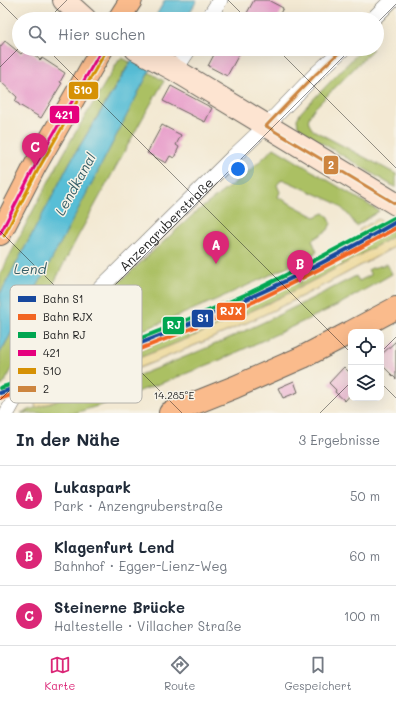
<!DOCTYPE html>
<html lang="de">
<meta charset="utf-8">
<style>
:root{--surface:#fff;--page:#f2f2f3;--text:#1f2937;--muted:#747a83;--line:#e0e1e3;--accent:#db2777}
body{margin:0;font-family:Mali,sans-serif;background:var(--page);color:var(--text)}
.controls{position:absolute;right:12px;bottom:12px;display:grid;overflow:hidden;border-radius:8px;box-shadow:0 4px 16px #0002}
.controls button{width:36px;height:36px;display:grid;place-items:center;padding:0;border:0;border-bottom:1px solid var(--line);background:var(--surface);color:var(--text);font:20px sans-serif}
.you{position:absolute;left:238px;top:169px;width:14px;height:14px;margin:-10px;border:3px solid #fff;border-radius:50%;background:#1a73e8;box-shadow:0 0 0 6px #1a73e833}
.badge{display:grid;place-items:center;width:26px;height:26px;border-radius:50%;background:var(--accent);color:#fff;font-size:13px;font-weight:700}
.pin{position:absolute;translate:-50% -33px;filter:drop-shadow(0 1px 2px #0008)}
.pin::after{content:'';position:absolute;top:21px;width:14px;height:12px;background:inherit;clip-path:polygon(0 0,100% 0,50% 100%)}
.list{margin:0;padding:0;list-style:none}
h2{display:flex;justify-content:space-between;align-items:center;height:52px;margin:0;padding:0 16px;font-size:17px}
h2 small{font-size:13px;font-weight:400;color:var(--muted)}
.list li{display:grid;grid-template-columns:26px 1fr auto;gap:12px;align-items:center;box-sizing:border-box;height:60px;padding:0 16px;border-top:1px solid var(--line)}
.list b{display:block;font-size:15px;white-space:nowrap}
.list p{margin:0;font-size:13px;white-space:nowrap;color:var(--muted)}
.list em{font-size:13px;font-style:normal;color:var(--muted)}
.icon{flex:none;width:22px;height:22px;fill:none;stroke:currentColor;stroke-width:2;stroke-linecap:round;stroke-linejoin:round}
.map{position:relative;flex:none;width:396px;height:413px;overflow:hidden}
.search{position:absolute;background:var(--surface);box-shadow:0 4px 16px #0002;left:12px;right:12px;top:12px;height:44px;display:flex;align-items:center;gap:10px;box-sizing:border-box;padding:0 14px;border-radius:22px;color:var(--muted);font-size:15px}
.sheet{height:232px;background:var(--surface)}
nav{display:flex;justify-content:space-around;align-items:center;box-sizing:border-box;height:56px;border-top:1px solid var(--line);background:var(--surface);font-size:11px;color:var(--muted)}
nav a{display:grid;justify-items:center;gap:2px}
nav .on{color:var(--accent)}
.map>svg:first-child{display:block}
</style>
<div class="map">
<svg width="396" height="413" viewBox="0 0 396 413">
<rect width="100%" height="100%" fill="#f7f3e8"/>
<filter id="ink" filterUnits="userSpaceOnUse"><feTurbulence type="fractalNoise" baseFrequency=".025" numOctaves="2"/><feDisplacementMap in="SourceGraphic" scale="8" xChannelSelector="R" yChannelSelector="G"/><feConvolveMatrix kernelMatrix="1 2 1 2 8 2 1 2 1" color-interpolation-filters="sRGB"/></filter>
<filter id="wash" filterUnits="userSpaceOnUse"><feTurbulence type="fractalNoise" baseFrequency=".012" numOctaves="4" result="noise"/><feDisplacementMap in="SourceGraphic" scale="16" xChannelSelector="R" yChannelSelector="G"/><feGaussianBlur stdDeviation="0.9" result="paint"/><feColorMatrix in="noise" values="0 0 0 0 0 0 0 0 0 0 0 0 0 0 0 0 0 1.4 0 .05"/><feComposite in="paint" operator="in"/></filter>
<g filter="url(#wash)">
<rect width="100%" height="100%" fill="#f3e9d3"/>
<!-- green -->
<path fill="#abc064" stroke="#646e40" d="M362 49H373L313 110C308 119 306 121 313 130L396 174V188L304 132 298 126 297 119 301 112Z
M122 58 130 62 70 162 53 195 0 294V274L36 205 71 140 119 60Z
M149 72 164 81 141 121 76 240 43 304 24 334 29 339 3 385 0 386V353L21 317Z
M274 148 379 211 356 226C351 217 343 208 334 202L282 179 277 185 280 192 278 197 315 217 324 213 329 217 331 223 328 230 312 240 317 252 266 277 213 301 166 321 103 346 40 374 80 318 195 213 247 173Z
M391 228 396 232V235C346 263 297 291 245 314 176 345 104 372 33 397L32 395 37 388 48 385 148 347 284 287 337 259Z
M387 264 392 274 340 304 279 333 220 360 170 380 101 405 75 413H21L111 381 113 385C155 369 197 353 238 334 278 316 317 296 356 276L359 281 371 275 368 270 372 268Z"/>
<!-- sand -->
<path fill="#eeda9e" stroke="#857b5d" d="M378 219 391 228C342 256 292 284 240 308 177 337 113 361 48 385L45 373 70 362 72 366C124 347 176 327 226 304 273 284 317 260 362 237L359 230Z
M396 235V246C325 286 252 323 176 353 155 362 133 370 111 379V381L36 408 33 397C104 372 176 345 245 314 297 291 346 263 396 235Z"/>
<!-- water -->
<path fill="#58bed6" stroke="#3a6d79" d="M165 0H197L189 14 185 19H154Z
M138 49H161C108 151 57 254 0 353V294L53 195 70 162 129 65Z"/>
<g id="blocks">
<!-- building -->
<path fill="#e89fcb" d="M254 0H268L283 8 277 19H258L247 13Z
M5 41 21 54 26 49H28L40 60 42 58 65 73 60 82 62 83 41 118 19 105V104L15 102 17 97 0 81V47Z
M217 49H242L227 76 208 66Z
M171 86 212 108 205 122 163 101Z
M162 125 181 135 176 145 179 147 174 158 170 156 166 163 147 153Z
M396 341V379L381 364V355Z
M344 367 351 374V394L345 401 335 392 336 390 329 383Z
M294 381 298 392 283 398 278 388Z"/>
</g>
</g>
<g filter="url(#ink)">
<use href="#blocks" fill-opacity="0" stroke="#67645c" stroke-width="1"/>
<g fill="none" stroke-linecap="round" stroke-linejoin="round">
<!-- street casing -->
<g stroke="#67645c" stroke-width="16">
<g id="street">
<path d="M208 19 220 0"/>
<path d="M373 19 392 0"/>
<path d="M175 70 189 49"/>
<path id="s1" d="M7 413 42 350 59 329 232 158 266 126 316 74 343 49"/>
</g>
</g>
<!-- secondary casing -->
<g stroke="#67645c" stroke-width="24">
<path id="secondary" d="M64 0 85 19
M136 49 175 70 396 204"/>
</g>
<!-- primary casing -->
<g stroke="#67645c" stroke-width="24">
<path id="primary" d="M119 19 131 0
M0 234 35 166 102 49
M351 332 396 308
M170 413 235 387 303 357 351 332"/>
</g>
<!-- street -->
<use href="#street" stroke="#fff" stroke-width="15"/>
<!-- secondary -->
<use href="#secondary" stroke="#fde4d1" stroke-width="22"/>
<!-- primary -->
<use href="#primary" stroke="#fabb8c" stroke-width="22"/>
<!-- bus-1 casing -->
<g stroke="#f7f3e8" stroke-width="6">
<path id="bus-1" d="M0 234 35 166 102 49"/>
</g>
<!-- bus-2 casing -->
<g stroke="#f7f3e8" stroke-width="6">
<path id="bus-2" d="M4 236 39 168 106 51"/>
</g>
<!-- bus-3 casing -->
<g stroke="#f7f3e8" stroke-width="6">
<path id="bus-3" d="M266 126 396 204
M266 126 316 74 343 49"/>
</g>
<!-- bus-1 -->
<use href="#bus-1" stroke="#e5007d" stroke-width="3"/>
<!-- bus-2 -->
<use href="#bus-2" stroke="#d69104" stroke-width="3"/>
<!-- bus-3 -->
<use href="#bus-3" stroke="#cd853f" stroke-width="3"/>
<!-- rail-1 casing -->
<g stroke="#f7f3e8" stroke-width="7">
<path id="rail-1" d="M0 393C85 365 169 335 251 297 301 275 349 249 396 222"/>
</g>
<!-- rail-2 casing -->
<g stroke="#f7f3e8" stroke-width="7">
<path id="rail-2" d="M2 398C87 370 171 339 253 302 302 279 349 254 396 228"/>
</g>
<!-- rail-3 casing -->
<g stroke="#f7f3e8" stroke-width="7">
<path id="rail-3" d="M0 388C85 360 168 330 249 293 298 270 346 244 394 218"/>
</g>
<!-- rail-1 -->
<use href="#rail-1" stroke="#17489e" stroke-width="4"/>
<!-- rail-2 -->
<use href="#rail-2" stroke="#f26522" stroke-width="4"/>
<!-- rail-3 -->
<use href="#rail-3" stroke="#00a651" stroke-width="4"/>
</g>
</g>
<!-- ticks -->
<path fill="none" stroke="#1c1c1c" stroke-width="1" stroke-opacity="0.45" d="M228 0 247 19M0 2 19 21M48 19 67 0M377 23 396 4M47 49 351 353M277 49 396 168M0 67 19 48M0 231 182 413M381 352 396 337M381 383 396 398M0 400 351 49M320 413 351 382"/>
<g text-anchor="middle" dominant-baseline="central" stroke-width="3" stroke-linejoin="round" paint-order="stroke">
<!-- street labels -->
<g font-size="13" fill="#1c1c1c" stroke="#f7f3e8">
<text stroke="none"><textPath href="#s1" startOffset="249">Anzengruberstraße</textPath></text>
</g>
<!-- water labels -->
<g font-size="14" font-style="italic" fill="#345d66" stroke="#f7f3e8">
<text transform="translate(75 184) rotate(-61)">Lendkanal</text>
<text x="30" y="268">Lend</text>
</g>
</g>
<!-- legend -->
<rect x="10" y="285" width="132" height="118" rx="6" fill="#f7f3e8" stroke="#b5b2ab" stroke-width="1"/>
<rect x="18" y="296" width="18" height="6" fill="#17489e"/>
<rect x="18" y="314" width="18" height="6" fill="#f26522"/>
<rect x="18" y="332" width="18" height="6" fill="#00a651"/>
<rect x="18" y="350" width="18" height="6" fill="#e5007d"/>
<rect x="18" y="368" width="18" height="6" fill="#d69104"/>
<rect x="18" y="386" width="18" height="6" fill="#cd853f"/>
<g font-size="11" fill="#1c1c1c">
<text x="43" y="303">Bahn S1</text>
<text x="43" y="321">Bahn RJX</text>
<text x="43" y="339">Bahn RJ</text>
<text x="43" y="357">421</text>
<text x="43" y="375">510</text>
<text x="43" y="393">2</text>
</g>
<g font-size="10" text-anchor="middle" fill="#1c1c1c" stroke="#f7f3e8" stroke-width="3" stroke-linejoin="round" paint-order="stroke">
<text x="174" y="399">14.285°E</text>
</g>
<g stroke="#f7f3e8" stroke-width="1.5">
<rect x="68" y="81" width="31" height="19" rx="4" fill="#d69104"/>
<rect x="49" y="105" width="31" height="19" rx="4" fill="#e5007d"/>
<rect x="323" y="155" width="16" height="20" rx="4" fill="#cd853f"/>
<rect x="216" y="302" width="30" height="19" rx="4" fill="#f26522"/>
<rect x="191" y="309" width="23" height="19" rx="4" fill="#17489e"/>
<rect x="162" y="316" width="23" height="19" rx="4" fill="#00a651"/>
</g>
<g font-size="11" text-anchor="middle" font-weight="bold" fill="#fff">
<text x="83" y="94">510</text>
<text x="64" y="119">421</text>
<text x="331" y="169">2</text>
<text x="231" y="315">RJX</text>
<text x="203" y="322">S1</text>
<text x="174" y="329">RJ</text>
</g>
</svg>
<div class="controls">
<button><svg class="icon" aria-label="locate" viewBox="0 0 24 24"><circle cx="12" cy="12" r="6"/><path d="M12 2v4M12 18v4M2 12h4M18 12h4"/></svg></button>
<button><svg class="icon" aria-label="layers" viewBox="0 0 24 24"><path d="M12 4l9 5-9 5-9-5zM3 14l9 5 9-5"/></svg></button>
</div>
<div class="you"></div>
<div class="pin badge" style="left:216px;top:264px">A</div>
<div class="pin badge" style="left:300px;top:283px">B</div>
<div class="pin badge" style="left:35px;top:166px">C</div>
<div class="search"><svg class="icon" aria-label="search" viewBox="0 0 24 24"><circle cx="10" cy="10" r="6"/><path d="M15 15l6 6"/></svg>Hier suchen</div>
</div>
<section class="sheet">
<h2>In der Nähe<small>3 Ergebnisse</small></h2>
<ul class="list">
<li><span class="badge">A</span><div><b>Lukaspark</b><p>Park · Anzengruberstraße</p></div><em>50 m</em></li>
<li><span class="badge">B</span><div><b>Klagenfurt Lend</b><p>Bahnhof · Egger-Lienz-Weg</p></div><em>60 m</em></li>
<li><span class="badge">C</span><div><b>Steinerne Brücke</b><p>Haltestelle · Villacher Straße</p></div><em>100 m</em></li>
</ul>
</section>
<nav>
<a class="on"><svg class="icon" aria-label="map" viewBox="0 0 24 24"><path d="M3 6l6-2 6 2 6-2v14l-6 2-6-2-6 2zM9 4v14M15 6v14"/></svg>Karte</a>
<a><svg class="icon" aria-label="directions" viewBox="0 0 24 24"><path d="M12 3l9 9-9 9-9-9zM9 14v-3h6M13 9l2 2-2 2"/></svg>Route</a>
<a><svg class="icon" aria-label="saved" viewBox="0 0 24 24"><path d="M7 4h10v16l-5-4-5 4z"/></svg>Gespeichert</a>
</nav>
